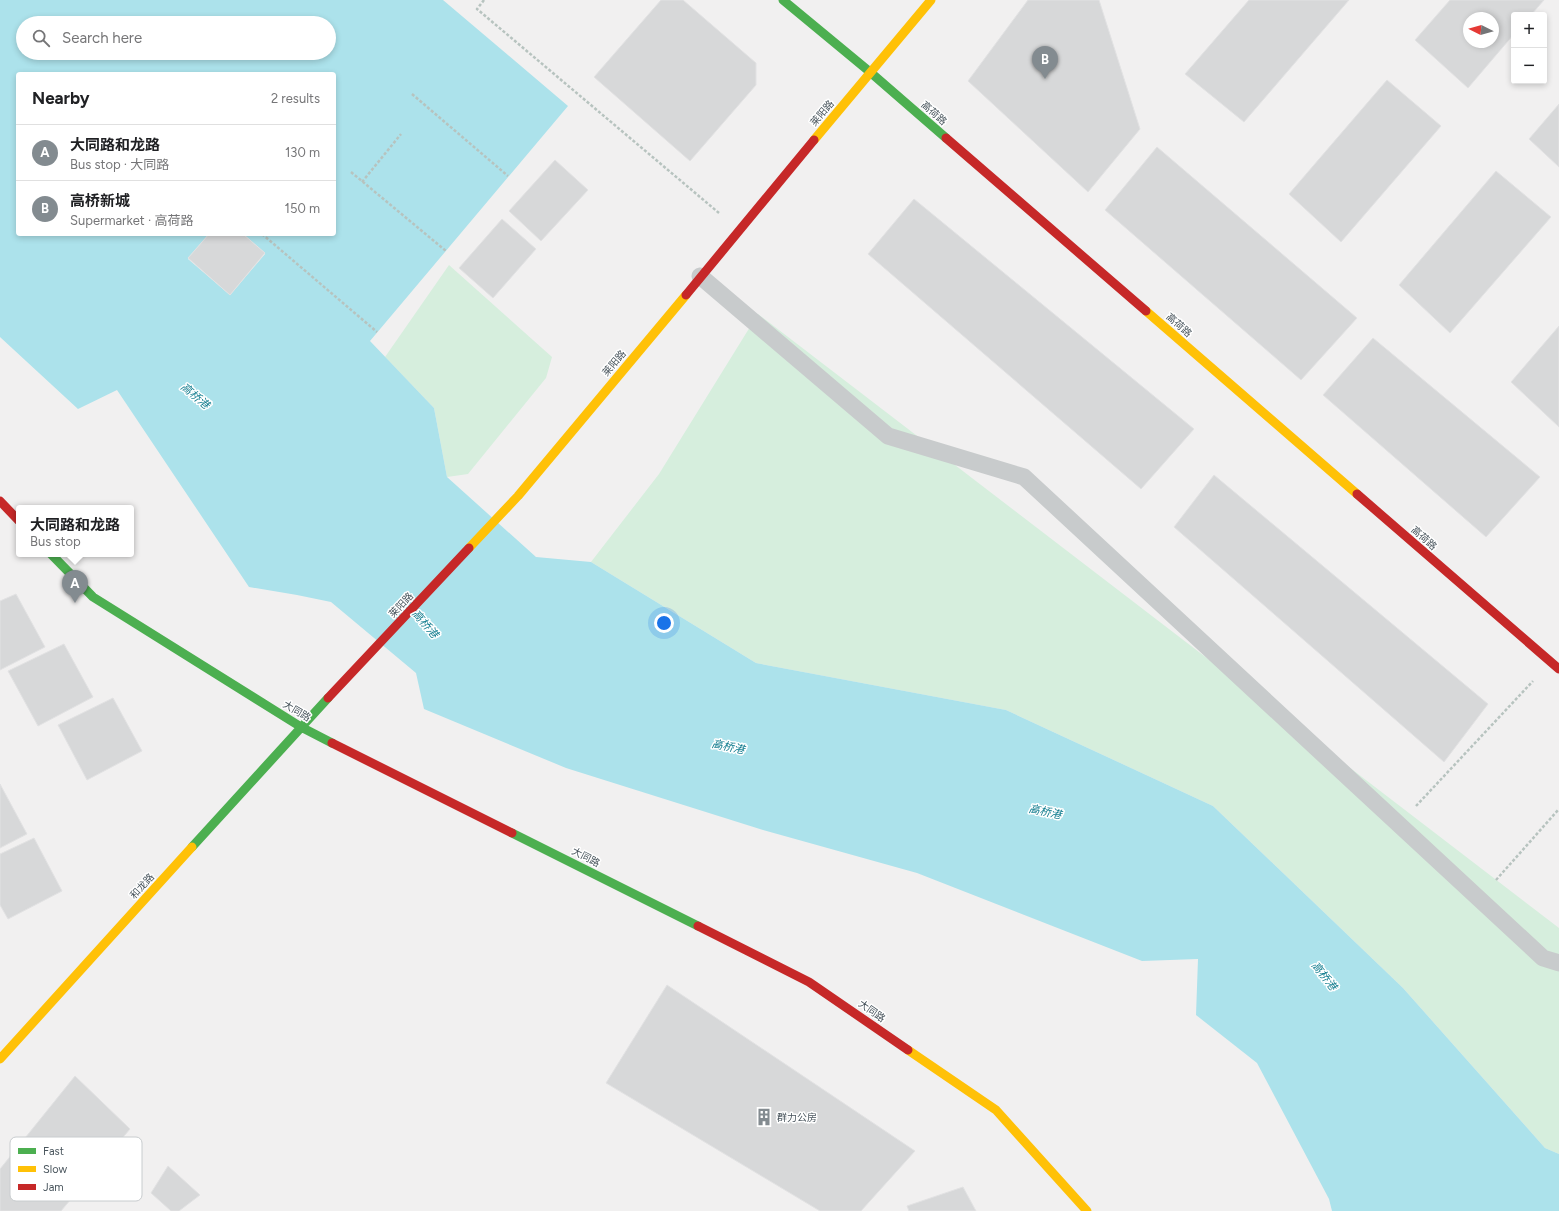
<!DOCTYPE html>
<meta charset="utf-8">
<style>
:root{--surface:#fff;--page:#f2f2f2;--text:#202124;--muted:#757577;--line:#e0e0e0;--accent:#838b90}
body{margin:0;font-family:Figtree,"Noto Sans SC",sans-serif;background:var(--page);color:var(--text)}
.controls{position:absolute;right:12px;top:12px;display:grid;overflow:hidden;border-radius:4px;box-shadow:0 2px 6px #0003}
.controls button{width:36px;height:36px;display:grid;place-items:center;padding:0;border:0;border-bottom:1px solid var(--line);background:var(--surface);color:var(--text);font:20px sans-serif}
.compass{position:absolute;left:1463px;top:12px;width:36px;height:36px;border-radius:50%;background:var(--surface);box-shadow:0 2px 6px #0003;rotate:275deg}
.you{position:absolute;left:664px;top:623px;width:14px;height:14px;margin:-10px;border:3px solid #fff;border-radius:50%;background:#1a73e8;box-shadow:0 0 0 6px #1a73e833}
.badge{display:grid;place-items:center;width:26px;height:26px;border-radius:50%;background:var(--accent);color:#fff;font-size:13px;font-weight:700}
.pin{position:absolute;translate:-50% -33px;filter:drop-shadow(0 1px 2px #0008)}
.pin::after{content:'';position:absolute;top:21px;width:14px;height:12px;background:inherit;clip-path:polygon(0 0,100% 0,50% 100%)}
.popup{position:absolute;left:16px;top:505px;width:118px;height:52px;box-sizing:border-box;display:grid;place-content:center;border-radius:4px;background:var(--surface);filter:drop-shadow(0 1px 3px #0005);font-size:13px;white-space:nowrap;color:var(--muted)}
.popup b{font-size:15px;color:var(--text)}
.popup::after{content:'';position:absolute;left:50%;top:100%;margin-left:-8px;border:8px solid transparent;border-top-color:var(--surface)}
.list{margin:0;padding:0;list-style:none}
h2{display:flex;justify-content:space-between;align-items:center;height:52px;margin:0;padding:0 16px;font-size:17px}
h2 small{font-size:13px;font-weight:400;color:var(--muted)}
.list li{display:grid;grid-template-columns:26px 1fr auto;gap:12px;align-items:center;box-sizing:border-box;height:56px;padding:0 16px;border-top:1px solid var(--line)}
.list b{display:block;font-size:15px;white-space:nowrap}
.list p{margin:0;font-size:13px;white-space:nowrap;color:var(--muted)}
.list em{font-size:13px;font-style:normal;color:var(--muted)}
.icon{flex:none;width:22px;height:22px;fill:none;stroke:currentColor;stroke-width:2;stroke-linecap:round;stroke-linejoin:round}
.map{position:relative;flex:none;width:1559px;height:1211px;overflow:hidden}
.search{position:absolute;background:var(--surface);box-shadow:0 2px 6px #0003;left:16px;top:16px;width:320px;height:44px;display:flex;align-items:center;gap:10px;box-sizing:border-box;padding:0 14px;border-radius:22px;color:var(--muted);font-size:15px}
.panel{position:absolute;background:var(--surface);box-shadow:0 2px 6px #0003;left:16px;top:72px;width:320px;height:164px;border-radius:4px}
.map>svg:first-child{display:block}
</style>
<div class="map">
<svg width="1559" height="1211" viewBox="0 0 1559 1211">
<rect width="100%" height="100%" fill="#f1f0f0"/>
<!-- green -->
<path fill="#d6eedd" d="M449 265 552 357 546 378 468 474 447 477 434 408 385 357Z
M758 314 1559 928V1154L1545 1148 1403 988 1213 806 1006 710 756 663 591 562 659 474Z"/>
<!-- water -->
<path fill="#ace2eb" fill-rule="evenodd" d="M0 0H443L568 106 370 341 434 408 447 477 536 557 591 562 756 663 1006 710 1213 806 1403 988 1545 1148 1559 1154V1211H1332L1329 1199 1257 1063 1196 1015 1198 959 1142 961 917 873 763 830 566 768 424 709 416 673 331 602 297 595 249 587 117 390 78 409 0 337ZM23 23H329V53H23ZM18 74H334V234H243L265 254 230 295 188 259 209 234H18Z"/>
<!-- building -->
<path fill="#d7d8d9" stroke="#e2e2e3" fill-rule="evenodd" d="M661 0H683L756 63V85L690 161 594 77Z
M1028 0H1099L1140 129 1088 192 968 81Z
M1249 0H1349L1244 122 1185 74Z
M1450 0H1544L1531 15H1514V34L1468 88 1415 40ZM1469 18H1493V42H1469Z
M1387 80 1441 126 1341 242 1289 194Z
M1559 104V167L1529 139Z
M1157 147 1357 318 1301 380 1105 210Z
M555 160 588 190 541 241 509 211Z
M1496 171 1551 217 1450 333 1399 285Z
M914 199 1194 429 1141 489 868 254Z
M502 219 536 249 493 298 459 268Z
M209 234H243L265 253 230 295 188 258Z
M1559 326V427L1511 382Z
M1373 338 1540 477 1486 537 1323 395Z
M1214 475 1488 704 1444 762 1174 527Z
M16 594 45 647 0 670V601Z
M64 644 93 697 38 726 8 671Z
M113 698 142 751 87 780 58 725Z
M0 784 27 834 0 848Z
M34 838 62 891 8 919 0 905V854Z
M667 985 915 1151 861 1211H820L606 1083Z
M75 1076 130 1129 61 1211H0V1169Z
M168 1166 200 1195 179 1211H171L151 1193Z
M963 1187 976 1211H909L907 1206Z"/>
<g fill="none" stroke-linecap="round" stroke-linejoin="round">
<!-- path -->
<path stroke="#b7c3bf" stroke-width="2.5" stroke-dasharray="3 2" stroke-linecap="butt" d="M484 0 477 9 719 213
M412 94 508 176
M351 172 446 251
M362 182 401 134
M262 234 377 332
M1416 806 1533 681
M1496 880 1559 809"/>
<!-- lane -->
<path stroke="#c8cbcc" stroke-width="17" d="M700 276 888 436 1024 477 1543 958 1559 963"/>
<!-- fast -->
<path stroke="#4caf50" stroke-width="9" d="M783 0 870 72 946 138
M51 554 93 597 301 727 332 743
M512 833 698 926
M192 847 328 698"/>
<!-- slow -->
<path stroke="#ffc107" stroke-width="9" d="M814 140 931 0
M1146 311 1357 494
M469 548 518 496 686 295
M908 1050 996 1110 1087 1211
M0 1059 192 847"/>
<!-- jam -->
<path stroke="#c62828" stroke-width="9" d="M946 138 1146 311
M686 295 814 140
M1357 494 1559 669
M0 501 19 521
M328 698 469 548
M332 743 512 833
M698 926 809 982 908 1050"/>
</g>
<!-- icons -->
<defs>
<g id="building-bare" transform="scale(1.38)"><path d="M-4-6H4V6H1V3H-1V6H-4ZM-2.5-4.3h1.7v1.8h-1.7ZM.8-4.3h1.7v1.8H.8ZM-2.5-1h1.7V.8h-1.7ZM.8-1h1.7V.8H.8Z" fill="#838b90" stroke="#fff" stroke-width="2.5" paint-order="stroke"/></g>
</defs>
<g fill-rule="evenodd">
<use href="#building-bare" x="764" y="1117"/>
</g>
<g text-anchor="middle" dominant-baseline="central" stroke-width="3" stroke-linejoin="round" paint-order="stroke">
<!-- street labels -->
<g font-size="10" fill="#48545c" stroke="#fff">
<text transform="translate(822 113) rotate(-50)">莱阳路</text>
<text transform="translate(934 113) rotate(41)">高荷路</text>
<text transform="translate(1179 325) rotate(41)">高荷路</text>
<text transform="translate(614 363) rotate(-50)">莱阳路</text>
<text transform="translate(1424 538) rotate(41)">高荷路</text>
<text transform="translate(401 605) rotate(-47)">莱阳路</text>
<text transform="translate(297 711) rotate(31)">大同路</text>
<text transform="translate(586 857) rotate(27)">大同路</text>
<text transform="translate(142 886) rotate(-48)">和龙路</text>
<text transform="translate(872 1011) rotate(35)">大同路</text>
</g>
<!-- poi labels -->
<g font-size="10" fill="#48545c" stroke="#fff" text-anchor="start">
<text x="777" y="1117">群力公房</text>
</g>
<!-- water labels -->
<g font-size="11" font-style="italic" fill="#127d8f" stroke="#fff">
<text transform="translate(195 396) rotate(40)">高桥港</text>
<text transform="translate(425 624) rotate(49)">高桥港</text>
<text transform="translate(728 747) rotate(12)">高桥港</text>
<text transform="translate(1045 812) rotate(12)">高桥港</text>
<text transform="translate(1324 976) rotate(52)">高桥港</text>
</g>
</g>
<!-- legend -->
<rect x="10" y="1137" width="132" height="64" rx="6" fill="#fff" stroke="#c8ccce" stroke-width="1"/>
<rect x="18" y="1148" width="18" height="6" fill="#4caf50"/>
<rect x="18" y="1166" width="18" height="6" fill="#ffc107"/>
<rect x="18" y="1184" width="18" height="6" fill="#c62828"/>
<g font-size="11" fill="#48545c">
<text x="43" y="1155">Fast</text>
<text x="43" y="1173">Slow</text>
<text x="43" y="1191">Jam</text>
</g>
</svg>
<div class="controls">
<button>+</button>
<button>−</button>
</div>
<svg class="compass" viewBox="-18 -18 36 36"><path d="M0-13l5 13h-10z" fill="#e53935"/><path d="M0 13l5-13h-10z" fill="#757577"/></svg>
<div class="you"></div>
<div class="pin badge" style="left:75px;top:603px">A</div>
<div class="popup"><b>大同路和龙路</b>Bus stop</div>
<div class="pin badge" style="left:1045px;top:79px">B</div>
<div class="search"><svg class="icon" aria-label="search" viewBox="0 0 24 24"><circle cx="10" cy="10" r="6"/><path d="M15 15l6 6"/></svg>Search here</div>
<section class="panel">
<h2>Nearby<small>2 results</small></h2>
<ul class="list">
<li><span class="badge">A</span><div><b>大同路和龙路</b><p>Bus stop · 大同路</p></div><em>130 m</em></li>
<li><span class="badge">B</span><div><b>高桥新城</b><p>Supermarket · 高荷路</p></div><em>150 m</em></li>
</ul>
</section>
</div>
